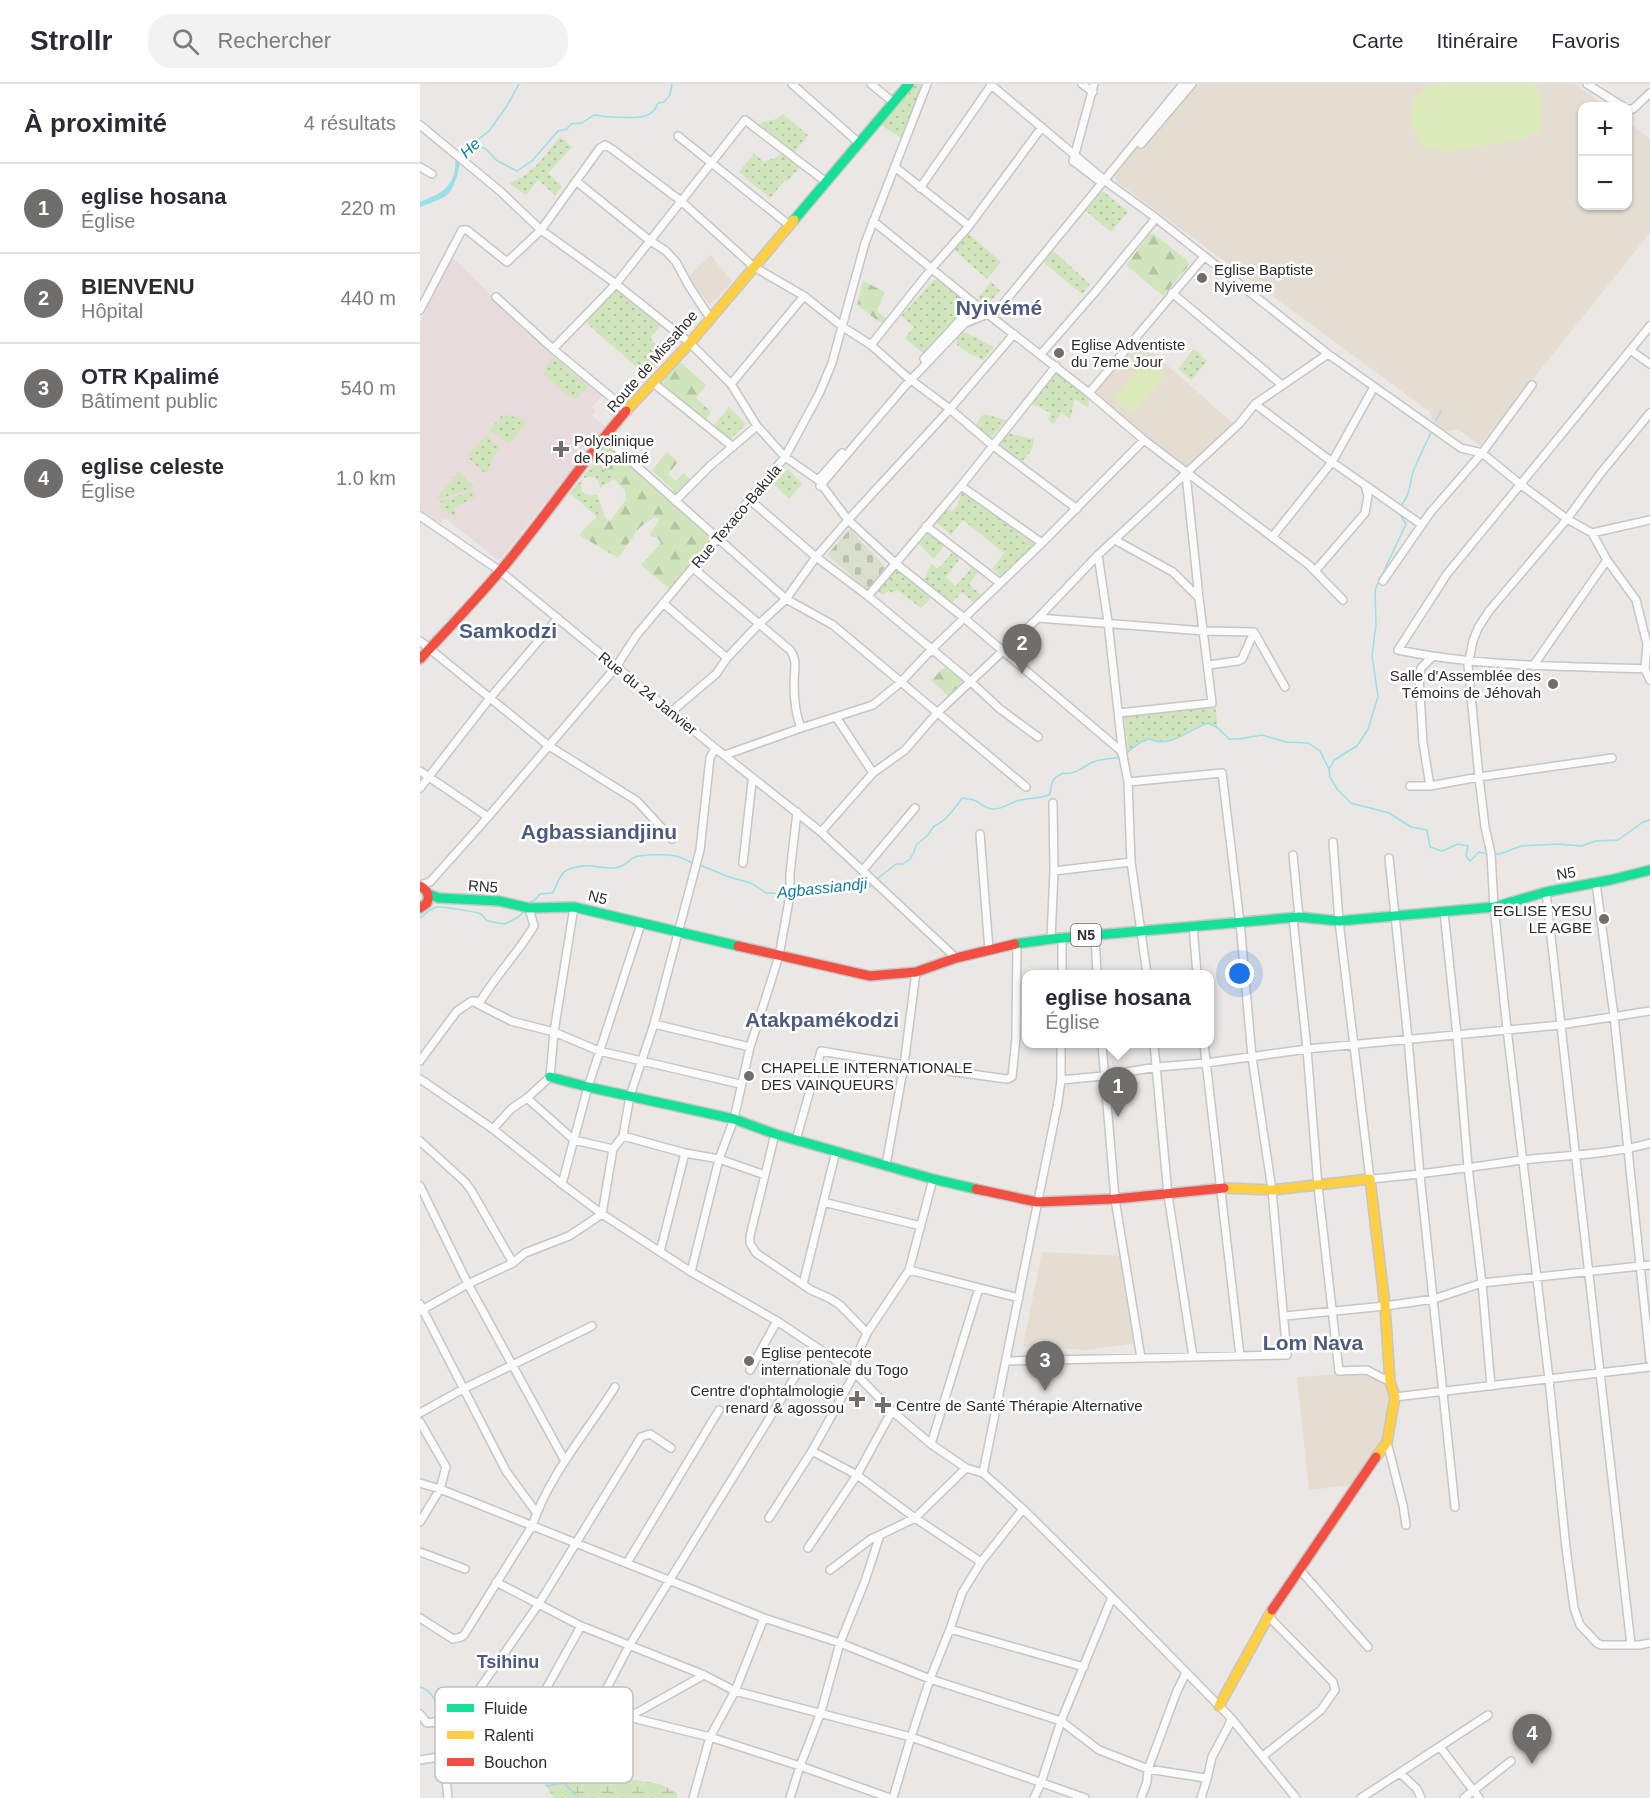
<!DOCTYPE html>
<html lang="fr">
<meta charset="utf-8">
<style>
:root{--surface:#fff;--page:#f2f2f3;--text:#2b2b33;--muted:#7c7c81;--line:#e1e1e2;--accent:#6f6e6d}
body{margin:0;font-family:Arial,sans-serif;background:var(--page);color:var(--text)}
.controls{position:absolute;right:18px;top:18px;display:grid;overflow:hidden;border-radius:12px;box-shadow:0 2px 4px #0004}
.controls button{width:54px;height:54px;display:grid;place-items:center;padding:0;border:0;border-bottom:2px solid var(--line);background:var(--surface);color:var(--text);font:30px sans-serif}
.you{position:absolute;left:820px;top:890px;width:21px;height:21px;margin:-15px;border:4px solid #fff;border-radius:50%;background:#1a73e8;box-shadow:0 0 0 9px #1a73e833}
.badge{display:grid;place-items:center;width:39px;height:39px;border-radius:50%;background:var(--accent);color:#fff;font-size:20px;font-weight:700}
.pin{position:absolute;translate:-50% -50px;filter:drop-shadow(0 2px 3px #0008)}
.pin::after{content:'';position:absolute;top:32px;width:21px;height:18px;background:inherit;clip-path:polygon(0 0,100% 0,50% 100%)}
.popup{position:absolute;left:602px;top:886px;width:192px;height:78px;box-sizing:border-box;display:grid;place-content:center;border-radius:12px;background:var(--surface);filter:drop-shadow(0 2px 4px #0005);font-size:20px;white-space:nowrap;color:var(--muted)}
.popup b{font-size:22px;color:var(--text)}
.popup::after{content:'';position:absolute;left:50%;top:100%;margin-left:-12px;border:12px solid transparent;border-top-color:var(--surface)}
.list{margin:0;padding:0;list-style:none}
h2{display:flex;justify-content:space-between;align-items:center;height:78px;margin:0;padding:0 24px;font-size:26px}
h2 small{font-size:20px;font-weight:400;color:var(--muted)}
.list li{display:grid;grid-template-columns:39px 1fr auto;gap:18px;align-items:center;box-sizing:border-box;height:90px;padding:0 24px;border-top:2px solid var(--line)}
.list b{display:block;font-size:22px;white-space:nowrap}
.list p{margin:0;font-size:20px;white-space:nowrap;color:var(--muted)}
.list em{font-size:20px;font-style:normal;color:var(--muted)}
.icon{flex:none;width:33px;height:33px;fill:none;stroke:currentColor;stroke-width:2;stroke-linecap:round;stroke-linejoin:round}
.map{position:relative;flex:none;width:1230px;height:1714px;overflow:hidden}
header{display:flex;align-items:center;gap:36px;box-sizing:border-box;height:84px;padding:0 30px;background:var(--surface);border-bottom:2px solid var(--line)}
header strong{font-size:28px}
nav{display:flex;gap:33px;margin-inline-start:auto;font-size:21px}
.search{width:420px;height:54px;background:var(--page);display:flex;align-items:center;gap:15px;box-sizing:border-box;padding:0 21px;border-radius:24px;color:var(--muted);font-size:22px}
main{display:flex}
aside{flex:1;background:var(--surface)}
.map>svg:first-child{display:block}
</style>
<header>
<strong>Strollr</strong>
<div class="search"><svg class="icon" aria-label="search" viewBox="0 0 24 24"><circle cx="10" cy="10" r="6"/><path d="M15 15l6 6"/></svg>Rechercher</div>
<nav><a>Carte</a><a>Itinéraire</a><a>Favoris</a></nav>
</header>
<main>
<aside>
<h2>À proximité<small>4 résultats</small></h2>
<ul class="list">
<li><span class="badge">1</span><div><b>eglise hosana</b><p>Église</p></div><em>220 m</em></li>
<li><span class="badge">2</span><div><b>BIENVENU</b><p>Hôpital</p></div><em>440 m</em></li>
<li><span class="badge">3</span><div><b>OTR Kpalimé</b><p>Bâtiment public</p></div><em>540 m</em></li>
<li><span class="badge">4</span><div><b>eglise celeste</b><p>Église</p></div><em>1.0 km</em></li>
</ul>
</aside>
<div class="map">
<svg width="1230" height="1714" viewBox="0 0 1230 1714">
<defs>
<pattern id="grass-dots" width="8" height="8" patternUnits="userSpaceOnUse" patternTransform="scale(1.5)"><rect width="8" height="8" fill="#d1e5bd"/><path d="M2 2h.1M6 6h.1" fill="none" stroke="#b4c5a3" stroke-width="1.8" stroke-linecap="round"/></pattern>
<pattern id="forest-firs" width="22" height="20" patternUnits="userSpaceOnUse" patternTransform="scale(1.5)"><rect width="22" height="20" fill="#d1e5bd"/><path d="M5 1l3.5 6h-7zM16 11l3.5 6h-7z" fill="#b4c5a3"/></pattern>
<pattern id="wetland-marsh" width="20" height="14" patternUnits="userSpaceOnUse" patternTransform="scale(1.5)"><rect width="20" height="14" fill="#d1e5bd"/><path d="M1 5h8M5 5V1M11 12h8M15 12V8" fill="none" stroke="#b4c5a3"/></pattern>
<pattern id="cemetery-stones" width="16" height="16" patternUnits="userSpaceOnUse" patternTransform="scale(1.5)"><rect width="16" height="16" fill="#d9dfcb"/><path d="M2 7V4a2 2 0 0 1 4 0v3zM10 15v-3a2 2 0 0 1 4 0v3z" fill="#bbc0af"/></pattern>
</defs>
<rect width="100%" height="100%" fill="#eae7e4"/>
<!-- education -->
<path fill="#e5ddd2" d="M768 0H1155L1186 22H1162V122H1208V38L1230 55V149L1060 361 1037 345 1023 348 1014 342 1010 328 696 97 695 89Z
M291 171 312 198 290 221 268 193Z
M715 253 815 341 768 388 670 309Z
M622 1168 701 1172 715 1259 668 1266 603 1262Z
M944 1289 967 1301 972 1314 964 1355 932 1401 889 1406 877 1293Z"/>
<!-- medical -->
<path fill="#e8dbdb" d="M32 173 127 266 182 312 172 323 176 327 172 332 186 343 80 475H77L25 434 20 439 0 426V238Z"/>
<!-- grass -->
<path fill="url(#grass-dots)" d="M491 0H507L483 55 458 39Z
M363 30 388 51 375 68 340 41 342 38 357 35Z
M140 53 152 63 128 89 142 102 135 111 118 96 106 111 89 99C115 90 123 72 140 53Z
M334 69 344 78 364 70 379 84 367 98 365 96 350 114 319 88Z
M681 108H684L708 128 691 148 665 126Z
M549 150 581 178 567 195 533 165 546 151Z
M632 166 670 200 662 210 623 178Z
M514 196H518L547 219 548 223 504 270 485 254 494 243 481 232Z
M198 198 246 236 230 254 238 262 228 274 238 282 228 293 164 237Z
M571 198 580 206 569 219 566 220 558 214Z
M537 244 574 263 563 276 550 270 537 261Z
M774 265 787 277 771 296 758 285Z
M134 273 169 302 157 314 152 315 124 291 127 281Z
M638 288 669 312 668 324 655 315 650 335 642 329 633 340 628 336 631 329 610 319 634 289Z
M309 323 326 340 307 359 291 345Z
M83 330 102 335 107 338 89 360 70 346Z
M564 330 586 336 570 355 554 343Z
M586 349 614 355 612 365 602 378 577 360Z
M66 351 80 363C70 374 73 380 66 390L47 373Z
M176 377 194 395 180 404C180 396 174 391 165 394L163 392Z
M368 385 382 400 369 415 354 400Z
M39 388 55 404 15 416 38 388Z
M162 395 163 396 161 401 162 408 171 412 177 410 185 433 180 430 177 433 150 409Z
M542 406 618 459 582 493 572 485 584 469 543 436 531 451 516 438 526 424 531 428 537 422Z
M53 407 57 412 34 424 38 433 19 424 21 417Z
M508 449H510L525 461 514 475 499 460Z
M533 468 540 474 526 493 536 502 552 483 558 488 549 500 562 512 554 519 542 508 531 520 504 497 511 479 518 485Z
M476 483 514 511 501 524 477 506 473 509 469 507 462 511 458 507Z
M795 620 798 644 788 638C768 644 751 664 729 655L721 658 708 667 704 631Z"/>
<!-- forest -->
<path fill="url(#forest-firs)" d="M730 150H734L768 177 769 181 743 212 706 181Z
M443 197 465 208 457 227 467 235 462 240 437 221Z
M258 276 286 301 276 314 291 328 285 336 240 302 239 299Z
M191 361 291 454 289 460 251 506 221 481 241 459 237 453H231L230 450 239 436 238 434 235 433 220 443 198 474 159 451 180 429 190 437 206 416 205 406 173 374 183 362Z
M247 368 258 378 248 390 256 397 263 389 271 396 259 409H256L232 386Z
M526 582 544 596 528 612 511 596Z"/>
<!-- wetland -->
<path fill="url(#wetland-marsh)" d="M161 1674 203 1694 240 1700 257 1709V1714H133L127 1702 133 1684Z"/>
<!-- cemetery -->
<path fill="url(#cemetery-stones)" d="M430 445 465 483 449 505H447L407 471Z"/>
<!-- pitch -->
<path fill="#dce9bb" d="M1009 0H1116L1123 18 1120 47 1103 55 1024 68 1001 62 992 42V18Z
M726 276 745 291 712 330 693 315Z"/>
<!-- water -->
<path fill="#98dfea" d="M39 67 42 69C39 83 37 101 27 111 22 115 6 121 0 123V118C18 110 30 107 35 86 36 78 34 74 39 67Z"/>
<g fill="none" stroke-linecap="round" stroke-linejoin="round">
<!-- stream -->
<path stroke="#98dfea" stroke-width="1.5" d="M51 62 65 64 76 76 97 87 112 77 138 47 147 45 151 40 162 39 174 31C185 33 214 35 225 32 231 30 236 25 238 19L244 18 250 11 252 0
M41 69 69 47 87 22 99 0
M1016 337 1021 327
M980 423C993 407 988 399 995 383 1000 371 1006 360 1011 348
M705 670 721 658 729 655C750 665 769 645 788 639L798 644 809 655H819L842 651 866 658 888 659 900 667 909 685 910 693 917 705 931 719 969 729 991 743 1007 746 1010 763 1022 767 1038 760 1048 762 1046 772 1050 777 1059 768 1067 770
M910 684 914 676 937 662 948 645 958 613 952 571 956 541 955 506 986 440 979 429
M1075 770H1080L1101 762 1138 760 1162 762 1175 757 1198 756 1223 738 1230 736
M280 781 309 793 331 799 346 809H352L366 811
M457 795 476 780H483L490 775 494 768 496 761 508 751 514 742C525 738 535 724 542 714 546 715 553 715 556 717 561 720 565 724 572 725 580 726 587 721 594 718 605 713 620 716 630 710 632 697 631 695 643 689 655 692 664 682 673 678 682 674 693 675 701 673
M373 809 391 804 424 806 443 801 450 803 452 801
M108 819 115 816 120 810 132 809C138 801 138 791 147 786 163 778 177 784 193 784 202 784 206 779 213 774 220 770 247 770 255 772 261 773 267 776 272 779
M0 834C5 830 11 824 17 823 19 822 58 828 61 830 63 832 66 835 67 837L85 840 98 833 105 827
M0 1603C17 1607 13 1627 35 1635
M40 1635 46 1636 71 1649 78 1655H85L96 1663 114 1681 127 1702 144 1699 159 1714"/>
<!-- street casing -->
<g stroke="#c6c6c6" stroke-width="10">
<path id="street" d="M372 0 438 58
M451 0 473 18
M570 0 688 99 736 134 908 270 1041 364 1062 369 1100 400 1147 435 1172 449 1230 436
M662 0 673 8
M674 0 653 77 678 96
M1167 0 1202 22
M1208 25H1213L1230 9
M0 41 80 107 121 146 196 200 270 259 311 300 337 342 365 373 398 396 428 436 475 479 544 534 700 666 703 672
M258 52 369 141
M721 60 772 0
M0 83 12 90
M475 83 549 142
M156 97 229 156 246 167 256 178 269 202 290 234
M500 104 572 0
M453 137 555 220 669 309 724 356 889 481 923 516
M752 209 862 301
M76 213 133 265 208 327
M0 226 42 146H47L87 178 121 146 180 64 185 61 192 65 261 117 334 183 384 212 423 243 451 261 487 293 530 325 572 361 657 425
M451 261 512 184 549 142 622 43
M133 265 196 200 325 36 406 98
M1210 266 1230 280
M621 270 676 207 736 134
M504 275 555 220
M232 298 313 363
M311 300 384 212
M669 309 784 173
M835 320 912 378 945 401 948 412 945 429 896 486
M1230 329 1180 390 1147 435 1069 527 1058 544 1053 557 1048 581 1059 693 1065 743 1071 770 1074 823 1087 945 1129 1295 1146 1464 1154 1524 1160 1541 1177 1559 1181 1561H1219L1230 1559
M184 353 366 515 413 541 606 703
M398 396 422 369
M945 401 1002 441
M400 402 484 303 545 239 578 226 763 0
M541 402 622 459
M330 416 396 473 448 512 550 597 580 625 618 653
M255 417 290 382 337 342
M0 432 80 487 295 664 401 748 536 874
M506 442 580 499
M1172 449 1187 476 1216 516 1227 560 1225 585 1230 596
M853 452 912 378 954 303
M695 456 753 488 779 514
M678 471 688 538 703 672 708 698 711 778 727 890
M273 484 370 566C378 577 374 586 374 599 374 615 375 629 381 644
M963 497 1010 429 1062 369 1112 301
M448 512 541 402 636 282
M243 519 307 574
M618 534 784 547 834 548 865 603
M0 557 129 662 217 717 252 755
M1012 573 1001 584 999 593 1003 659 1010 702 1059 693 1192 674
M788 581 818 577 822 575 834 548
M1113 582 1187 476
M1225 585C1143 582 1059 583 978 566L1027 490 1230 242
M251 628 296 590 307 574 339 540 366 515 396 473 428 436 530 325 594 250
M699 629 792 619 779 514 766 390
M416 633 453 689
M305 671 381 644 453 621 481 598 512 565 622 459 724 356
M0 687 68 733
M990 702H1010
M0 704 70 614 138 534
M401 748 453 689 485 666 517 629 618 534 678 471 819 340 835 320 908 270
M560 750 569 866
M913 758 919 837 950 1095C1001 1091 1051 1083 1102 1076 1144 1071 1189 1071 1230 1059
M873 771 879 833
M969 774 988 955 1000 1091 1035 1423
M323 779 332 698 334 695
M443 786 495 724
M634 787 711 778
M1176 799 1194 932 1230 1276
M0 801 10 798 68 733 196 583 216 552 365 373 399 310 412 279 445 159 507 0
M1126 808C1153 1059 1183 1310 1211 1561
M1024 828 1037 951 1048 1083 1062 1199 1071 1302
M873 834 887 965 898 1102 919 1287 947 1286 970 1298
M773 842 777 890
M675 851 677 890
M631 855 634 787 633 719
M642 890V853
M55 917 60 918C76 891 98 869 114 842L109 824
M234 940 330 963
M682 960 695 1115 721 1274
M734 960 748 1111 773 1273
M784 960 820 1272
M0 977 37 927 52 917 91 937 134 948 179 967 320 1000
M0 995 73 1045 142 1100 182 1130 271 1188 357 1237 435 1289 472 1327 511 1360 546 1384 563 1389 603 1425 707 1528 811 1634 876 1714
M641 996 683 992 737 983 786 979 887 965 1140 941 1230 927
M107 1014 154 1056 193 1065
M73 1045 91 1025 107 1014 130 993 134 948 154 823
M355 1050 330 1152V1159L336 1169 391 1206 409 1214 420 1221 447 1249
M203 1052 265 1069 299 1075 345 1091
M376 1056 401 967 484 981 587 995 592 993 596 954 597 860
M0 1057 45 1098 51 1106 93 1179 105 1169 149 1152 182 1130 193 1065 203 1052 210 1012 234 940 280 766 290 674 295 664
M466 1081 484 981 496 888
M142 1100 168 1003 221 840
M0 1102 48 1200 145 1377
M403 1118 501 1142
M240 1168 265 1069
M489 1186 599 1214
M271 1188 299 1075 314 1035 330 963 359 872 370 811V789L377 728
M383 1200 416 1067
M0 1220 86 1387 116 1428
M0 1227 48 1200 93 1179
M865 1232 965 1222 1014 1215 1062 1199 1230 1181
M394 1262 209 1562 176 1625 290 1653 380 1682 470 1714
M586 1277 867 1271 852 1106 832 973 820 838 802 689 708 698
M330 1286 357 1237
M975 1313 1230 1283
M0 1329 43 1305 172 1242
M0 1338 26 1383 20 1405 0 1438
M967 1358 983 1421 986 1441
M511 1360 559 1204
M392 1367 437 1391 495 1434 561 1478
M563 1389 638 1018 641 996V960
M0 1399 20 1405 344 1534 420 1559 510 1595 641 1637 679 1666 728 1685 785 1694 787 1695 781 1714
M349 1434 392 1367 435 1289V1276L447 1249 489 1186 513 1095
M388 1464 437 1391 472 1327
M0 1468 45 1485
M207 1479 299 1326
M410 1486 451 1455 460 1451
M880 1486 948 1563
M76 1498 161 1542 284 1591 315 1607 491 1653 665 1714
M0 1534 33 1555 41 1553 44 1551 112 1442C129 1391 167 1348 195 1303
M530 1545 664 1583
M0 1630 7 1639 15 1638 21 1644 28 1714
M209 1633 284 1591
M101 1650 161 1542
M159 1651 176 1625
M23 1657 118 1521 221 1353 230 1350 251 1364
M1020 1663 1059 1714
M843 1672 901 1626 915 1606 913 1598 848 1532
M0 1676 24 1672
M980 1689 997 1705 1001 1714
M787 1695 792 1673 809 1641 811 1634
M273 1714 290 1653 315 1607 344 1534
M370 1714 380 1682 401 1628 420 1559 445 1497 460 1451 495 1434 546 1384
M473 1714 491 1653 510 1595 530 1545 542 1509 561 1478 603 1425
M614 1714 621 1699 641 1637 692 1513
M721 1714 727 1698 728 1685 757 1607 766 1589
M941 1714 1068 1631
M1044 1714 1091 1677"/>
</g>
<!-- fast casing -->
<g stroke="#c6c6c6" stroke-width="12">
<path id="fast" d="M374 136 489 0
M8 810 19 814 79 817 109 824 154 823 318 862
M595 860 631 855 879 833 919 837 1074 823 1126 808 1190 796 1230 786
M130 993 168 1003 314 1035 355 1050 513 1095 556 1105"/>
</g>
<!-- slow casing -->
<g stroke="#c6c6c6" stroke-width="12">
<path id="slow" d="M206 327 270 259 374 136
M804 1104 852 1106 950 1095 965 1222 970 1298 975 1313 967 1358 956 1373
M799 1622 852 1526"/>
</g>
<!-- jam casing -->
<g stroke="#c6c6c6" stroke-width="12">
<path id="jam" d="M0 575C27 546 55 517 81 486 124 435 162 378 206 327
M0 802C7 806 10 811 7 819L0 824
M318 862 450 892 496 888 536 874 595 860
M556 1105 617 1118 695 1115 804 1104
M852 1526 956 1373"/>
</g>
<!-- street -->
<use href="#street" stroke="#fcfbfb" stroke-width="7"/>
<!-- fast -->
<use href="#fast" stroke="#16e098" stroke-width="9"/>
<!-- slow -->
<use href="#slow" stroke="#ffcf43" stroke-width="9"/>
<!-- jam -->
<use href="#jam" stroke="#f24e42" stroke-width="9"/>
</g>
<!-- markers -->
<g fill="#6f6e6d" stroke="#fff" stroke-width="2">
<circle cx="782" cy="194" r="6"/>
<circle cx="639" cy="269" r="6"/>
<path d="M138 356h6v6h6v6h-6v6h-6v-6h-6v-6h6z"/>
<circle cx="1133" cy="600" r="6"/>
<circle cx="1184" cy="835" r="6"/>
<circle cx="329" cy="992" r="6"/>
<circle cx="329" cy="1277" r="6"/>
<path d="M434 1306h6v6h6v6h-6v6h-6v-6h-6v-6h6z"/>
<path d="M460 1312h6v6h6v6h-6v6h-6v-6h-6v-6h6z"/>
</g>
<g text-anchor="middle" dominant-baseline="central" stroke-width="5" stroke-linejoin="round" paint-order="stroke">
<!-- shield labels -->
<rect fill="#fff" stroke="#6c6c6c" stroke-width="1.5" x="651" y="840" width="30" height="22" rx="4.5"/>
<g font-size="14" font-weight="bold" fill="#2d2d2d">
<text x="666" y="851">N5</text>
</g>
<!-- poi labels -->
<g font-size="15" fill="#2d2d2d" stroke="#fff" text-anchor="start">
<text x="794" y="185">Eglise Baptiste<tspan x="794" dy="17">Nyiveme</tspan></text>
<text x="651" y="260">Eglise Adventiste<tspan x="651" dy="17">du 7eme Jour</tspan></text>
<text x="154" y="356">Polyclinique<tspan x="154" dy="17">de Kpalimé</tspan></text>
<text x="1121" y="591" text-anchor="end">Salle d'Assemblée des<tspan x="1121" dy="17">Témoins de Jéhovah</tspan></text>
<text x="1172" y="826" text-anchor="end">EGLISE YESU<tspan x="1172" dy="17">LE AGBE</tspan></text>
<text x="341" y="983">CHAPELLE INTERNATIONALE<tspan x="341" dy="17">DES VAINQUEURS</tspan></text>
<text x="341" y="1268">Eglise pentecote<tspan x="341" dy="17">internationale du Togo</tspan></text>
<text x="424" y="1306" text-anchor="end">Centre d'ophtalmologie<tspan x="424" dy="17">renard &amp; agossou</tspan></text>
<text x="476" y="1321">Centre de Santé Thérapie Alternative</text>
</g>
<!-- street labels -->
<g font-size="15" fill="#2d2d2d" stroke="#fff">
<text transform="translate(232 277) rotate(-49)">Route de Missahoe</text>
<text transform="translate(316 432) rotate(-50)">Rue Texaco-Bakula</text>
<text transform="translate(228 609) rotate(39)">Rue du 24 Janvier</text>
<text transform="translate(1146 789) rotate(-10)">N5</text>
<text transform="translate(63 802) rotate(4)">RN5</text>
<text transform="translate(178 813) rotate(14)">N5</text>
</g>
<!-- water labels -->
<g font-size="16" font-style="italic" fill="#0f7e9e" stroke="#fff">
<text transform="translate(50 64) rotate(-43)">He</text>
<text transform="translate(402 804) rotate(-6)">Agbassiandji</text>
</g>
<!-- quarter labels -->
<g font-size="18" font-weight="bold" fill="#4d5b7e" stroke="#fff">
<text x="88" y="1578">Tsihinu</text>
</g>
<!-- district labels -->
<g font-size="21" font-weight="bold" fill="#4d5b7e" stroke="#fff">
<text x="579" y="223">Nyivémé</text>
<text x="88" y="546">Samkodzi</text>
<text x="179" y="747">Agbassiandjinu</text>
<text x="402" y="935">Atakpamékodzi</text>
<text x="893" y="1258">Lom Nava</text>
</g>
</g>
<!-- legend -->
<rect x="15" y="1603" width="198" height="96" rx="9" fill="#fff" stroke="#c0c0c0" stroke-width="1.5"/>
<rect x="27" y="1620" width="27" height="8" fill="#16e098"/>
<rect x="27" y="1647" width="27" height="8" fill="#ffcf43"/>
<rect x="27" y="1674" width="27" height="8" fill="#f24e42"/>
<g font-size="16" fill="#2d2d2d">
<text x="64" y="1630">Fluide</text>
<text x="64" y="1657">Ralenti</text>
<text x="64" y="1684">Bouchon</text>
</g>
</svg>
<div class="controls">
<button>+</button>
<button>−</button>
</div>
<div class="you"></div>
<div class="pin badge" style="left:698px;top:1033px">1</div>
<div class="popup"><b>eglise hosana</b>Église</div>
<div class="pin badge" style="left:602px;top:590px">2</div>
<div class="pin badge" style="left:625px;top:1307px">3</div>
<div class="pin badge" style="left:1112px;top:1680px">4</div>
</div>
</main>
